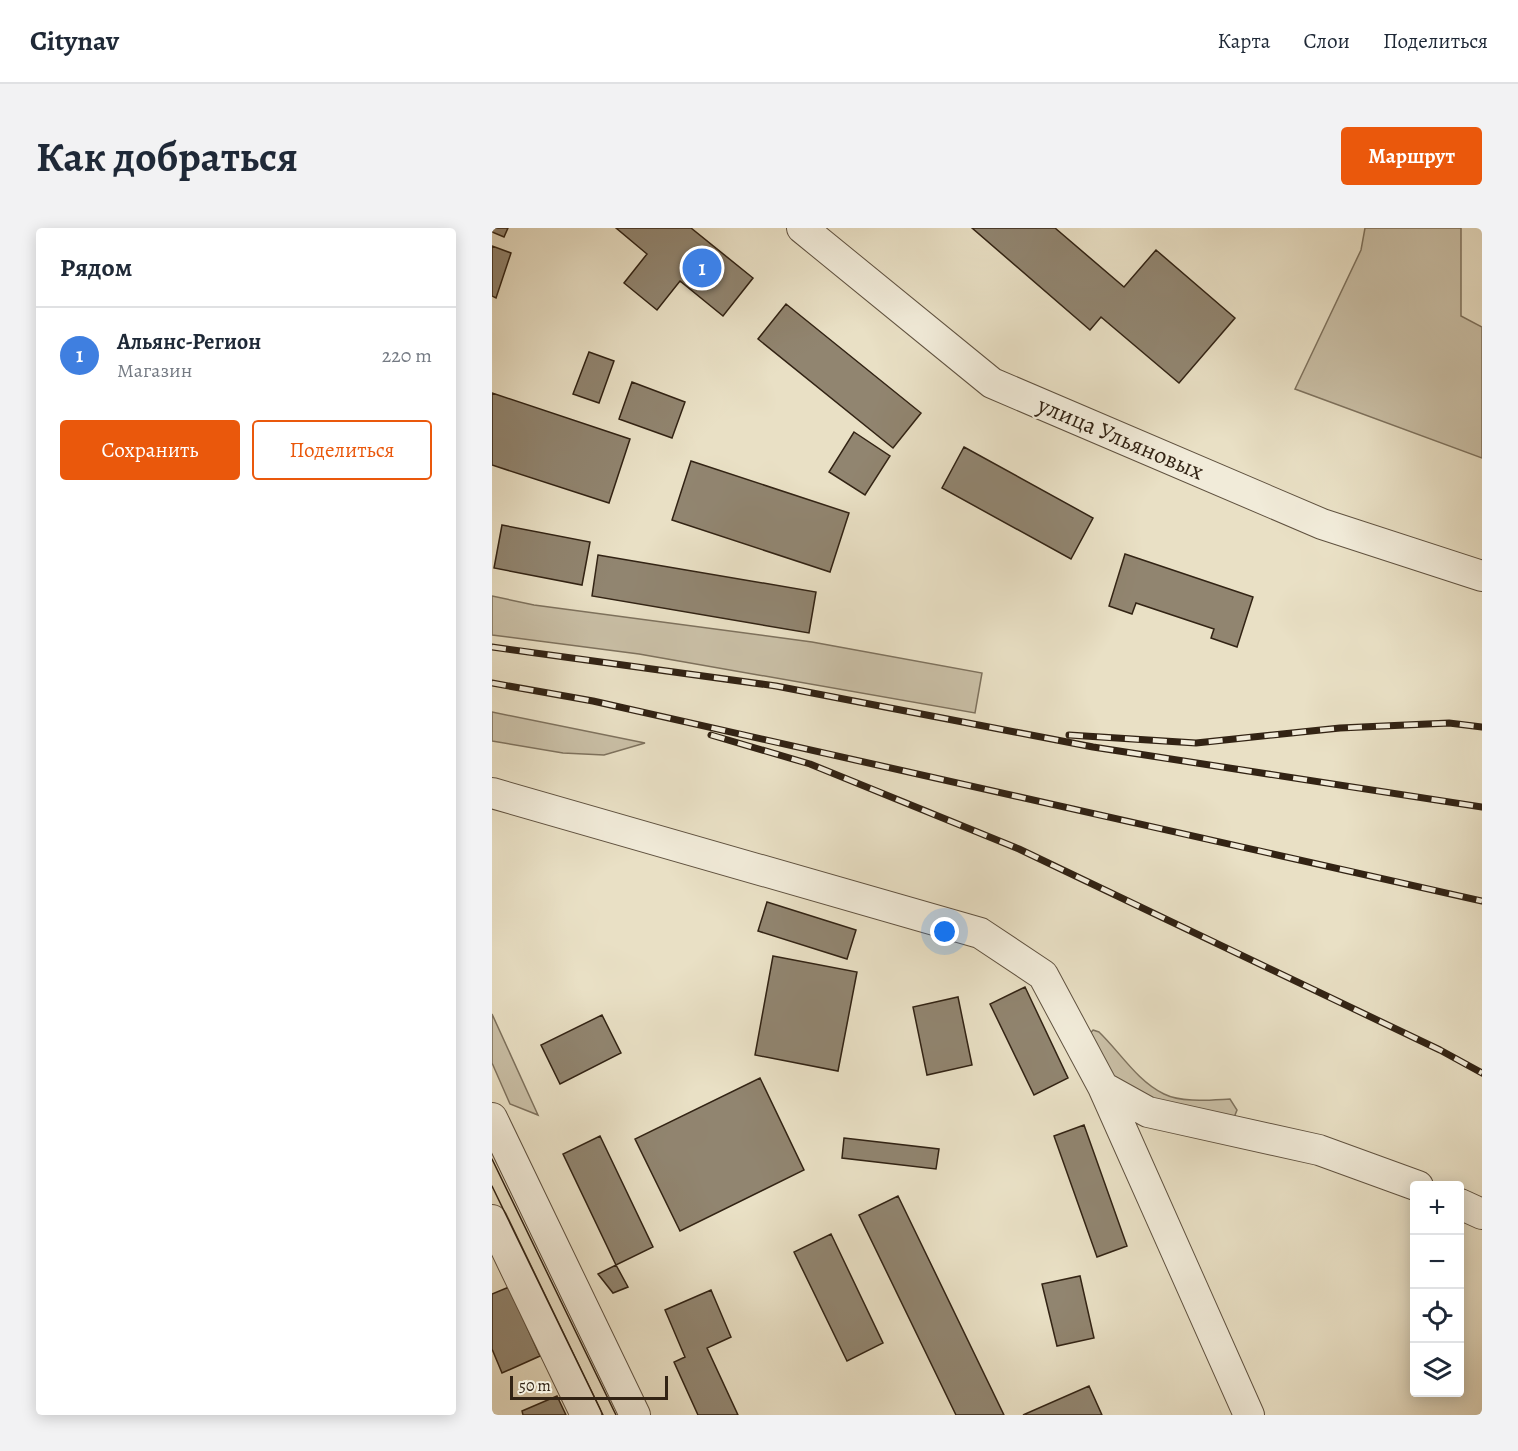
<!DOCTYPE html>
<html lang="ru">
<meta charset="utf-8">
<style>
:root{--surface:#fff;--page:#f2f2f3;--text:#1f2937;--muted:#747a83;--line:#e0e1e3;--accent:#ea580c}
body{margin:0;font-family:Alegreya,serif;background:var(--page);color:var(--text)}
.controls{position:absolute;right:18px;bottom:18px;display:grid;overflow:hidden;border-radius:6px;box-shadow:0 3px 15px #0003}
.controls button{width:54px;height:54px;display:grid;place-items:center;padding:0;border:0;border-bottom:2px solid var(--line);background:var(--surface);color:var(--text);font:30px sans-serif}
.scale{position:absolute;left:18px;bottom:15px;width:158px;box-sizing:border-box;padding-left:6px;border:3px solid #322314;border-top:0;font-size:16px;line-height:21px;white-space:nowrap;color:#322314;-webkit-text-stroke:4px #f1ebd9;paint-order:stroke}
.you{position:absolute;left:453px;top:704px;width:21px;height:21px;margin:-15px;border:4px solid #fff;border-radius:50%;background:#1a73e8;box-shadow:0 0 0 9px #1a73e833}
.badge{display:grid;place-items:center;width:39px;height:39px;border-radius:50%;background:var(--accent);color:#fff;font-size:20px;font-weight:700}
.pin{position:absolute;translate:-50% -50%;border:3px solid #fff;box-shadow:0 2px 6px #0006}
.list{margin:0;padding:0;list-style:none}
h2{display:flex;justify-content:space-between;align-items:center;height:78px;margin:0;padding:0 24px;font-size:26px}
h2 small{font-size:20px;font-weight:400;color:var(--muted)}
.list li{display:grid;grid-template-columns:39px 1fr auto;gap:18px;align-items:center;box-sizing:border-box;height:96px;padding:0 24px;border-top:2px solid var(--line)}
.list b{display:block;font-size:22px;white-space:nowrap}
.list p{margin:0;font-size:20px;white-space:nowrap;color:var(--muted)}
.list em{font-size:20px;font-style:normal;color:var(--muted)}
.actions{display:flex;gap:12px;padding:18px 24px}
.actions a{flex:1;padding:14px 0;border:2px solid var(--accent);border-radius:6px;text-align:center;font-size:21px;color:var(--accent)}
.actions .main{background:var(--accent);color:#fff}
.icon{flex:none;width:33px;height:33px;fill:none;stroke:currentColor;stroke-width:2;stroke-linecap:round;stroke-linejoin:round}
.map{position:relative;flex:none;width:990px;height:1187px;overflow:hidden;border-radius:6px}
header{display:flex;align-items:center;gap:36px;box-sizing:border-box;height:84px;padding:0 30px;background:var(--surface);border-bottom:2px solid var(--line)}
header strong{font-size:28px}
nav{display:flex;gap:33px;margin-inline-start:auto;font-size:21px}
.intro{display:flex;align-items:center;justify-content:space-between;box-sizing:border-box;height:144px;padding:0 36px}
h1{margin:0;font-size:42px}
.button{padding:15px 27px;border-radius:6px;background:var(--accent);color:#fff;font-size:21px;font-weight:700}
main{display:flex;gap:36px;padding:0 36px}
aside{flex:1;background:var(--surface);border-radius:6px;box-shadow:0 3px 15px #0003}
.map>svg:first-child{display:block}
</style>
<header>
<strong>Citynav</strong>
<nav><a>Карта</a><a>Слои</a><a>Поделиться</a></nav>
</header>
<div class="intro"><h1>Как добраться</h1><a class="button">Маршрут</a></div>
<main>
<aside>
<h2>Рядом<small></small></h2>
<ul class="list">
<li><span class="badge" style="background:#3f7fe0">1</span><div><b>Альянс-Регион</b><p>Магазин</p></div><em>220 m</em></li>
</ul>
<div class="actions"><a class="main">Сохранить</a><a>Поделиться</a></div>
</aside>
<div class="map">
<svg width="990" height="1187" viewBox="0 0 990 1187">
<rect width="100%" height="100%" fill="#e9e0c5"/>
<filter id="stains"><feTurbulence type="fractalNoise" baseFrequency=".00333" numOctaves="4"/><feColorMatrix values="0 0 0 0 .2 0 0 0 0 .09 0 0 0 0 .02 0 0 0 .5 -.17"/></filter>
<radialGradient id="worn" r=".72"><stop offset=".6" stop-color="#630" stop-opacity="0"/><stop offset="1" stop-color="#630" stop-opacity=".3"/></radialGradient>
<!-- green -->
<path fill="#cac0a7" stroke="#7e725e" stroke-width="1.5" d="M873 0H969V88L990 99V230L803 161 869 22Z
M0 368 42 377 320 414 490 445 483 485 147 426 0 407Z
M0 484 153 515 112 527 71 525 0 513Z
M0 786 46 887 18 876 0 835Z
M601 802 607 804C628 824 645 853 672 866 690 875 718 872 738 871L745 882 741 892 666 876 623 851 594 810Z"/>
<!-- building -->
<path fill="#918570" stroke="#322314" stroke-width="1.5" d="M0 0H16L12 9 0 4Z
M124 0H199L261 50 231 88 188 53 165 82 132 55 155 26Z
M563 0 632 59 664 22 743 90 687 155 609 89 598 102 480 0Z
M0 18 19 25 4 70 0 68Z
M294 76 429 185 401 220 266 111Z
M97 124 122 133 107 175 81 166Z
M140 154 193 174 180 210 127 191Z
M0 165 138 211 117 275 0 237Z
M362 204 398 228 373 267 337 244Z
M472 219 601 290 579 331 450 260Z
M199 233 357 285 338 344 180 292Z
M10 297 98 314 90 357 2 340Z
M633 326 761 369 745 419 719 410 722 401 644 375 640 386 617 378Z
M106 327 324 364 317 405 100 368Z
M275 674 364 702 355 731 266 703Z
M281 728 365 744 346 843 263 827Z
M533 759 576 850 542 867 498 776Z
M466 769 480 837 435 847 421 779Z
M110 787 129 825 68 856 49 817Z
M268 850 312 942 188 1003 143 911Z
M592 897 635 1018 605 1029 562 908Z
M108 908 161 1019 124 1037 71 926Z
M352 910 447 921 444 941 350 930Z
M406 968 512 1187H464L367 987Z
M339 1006 391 1115 355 1133 302 1024Z
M124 1037 136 1059 121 1065 106 1046Z
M588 1048 602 1110 565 1118 550 1056Z
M17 1059 48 1128 10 1145 0 1121V1066Z
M219 1062 239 1109 215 1120 246 1187H206L182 1134 193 1129 173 1082Z
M597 1158 610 1187H531Z
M65 1168 74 1187H31L30 1183Z"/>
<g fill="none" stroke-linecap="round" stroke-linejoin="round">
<!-- minor casing -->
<g stroke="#605240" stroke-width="32">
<path id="minor" d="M310 0 500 155 830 296 990 348
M0 565 488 705 551 747 611 859 656 884 827 922 926 958
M611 859 757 1187
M0 890 143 1187
M968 976 990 986
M0 992 94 1187"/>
</g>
<!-- minor -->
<use href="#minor" stroke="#f1ebd9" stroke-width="30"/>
<!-- tram -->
<path stroke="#322314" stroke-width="1.5" d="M0 931 124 1187
M0 958 111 1187"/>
<!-- rail casing -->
<g stroke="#322314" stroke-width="7">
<path id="rail" d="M0 419 284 458 601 519 990 579
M0 455 101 473 990 673
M219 507 318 536 527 621 948 822 990 845
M577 507 704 515 848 500 957 495 990 499"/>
</g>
<!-- rail -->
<use href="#rail" stroke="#f1ebd9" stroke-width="4.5" stroke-dasharray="14" stroke-linecap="butt"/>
</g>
<g text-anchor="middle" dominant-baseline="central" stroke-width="4.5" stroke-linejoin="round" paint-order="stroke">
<!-- street labels -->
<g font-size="24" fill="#322314" stroke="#f1ebd9">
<text transform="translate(629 210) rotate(23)">улица Ульяновых</text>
</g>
</g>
<rect width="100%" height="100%" filter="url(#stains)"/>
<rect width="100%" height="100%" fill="url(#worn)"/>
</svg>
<div class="controls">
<button>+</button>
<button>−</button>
<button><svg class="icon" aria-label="locate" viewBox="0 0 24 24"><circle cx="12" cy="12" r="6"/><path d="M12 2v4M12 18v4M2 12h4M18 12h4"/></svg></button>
<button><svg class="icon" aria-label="layers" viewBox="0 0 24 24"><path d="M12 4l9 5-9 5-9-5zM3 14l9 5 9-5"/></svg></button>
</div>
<div class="scale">50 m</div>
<div class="you"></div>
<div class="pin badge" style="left:210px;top:40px;background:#3f7fe0">1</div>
</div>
</main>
